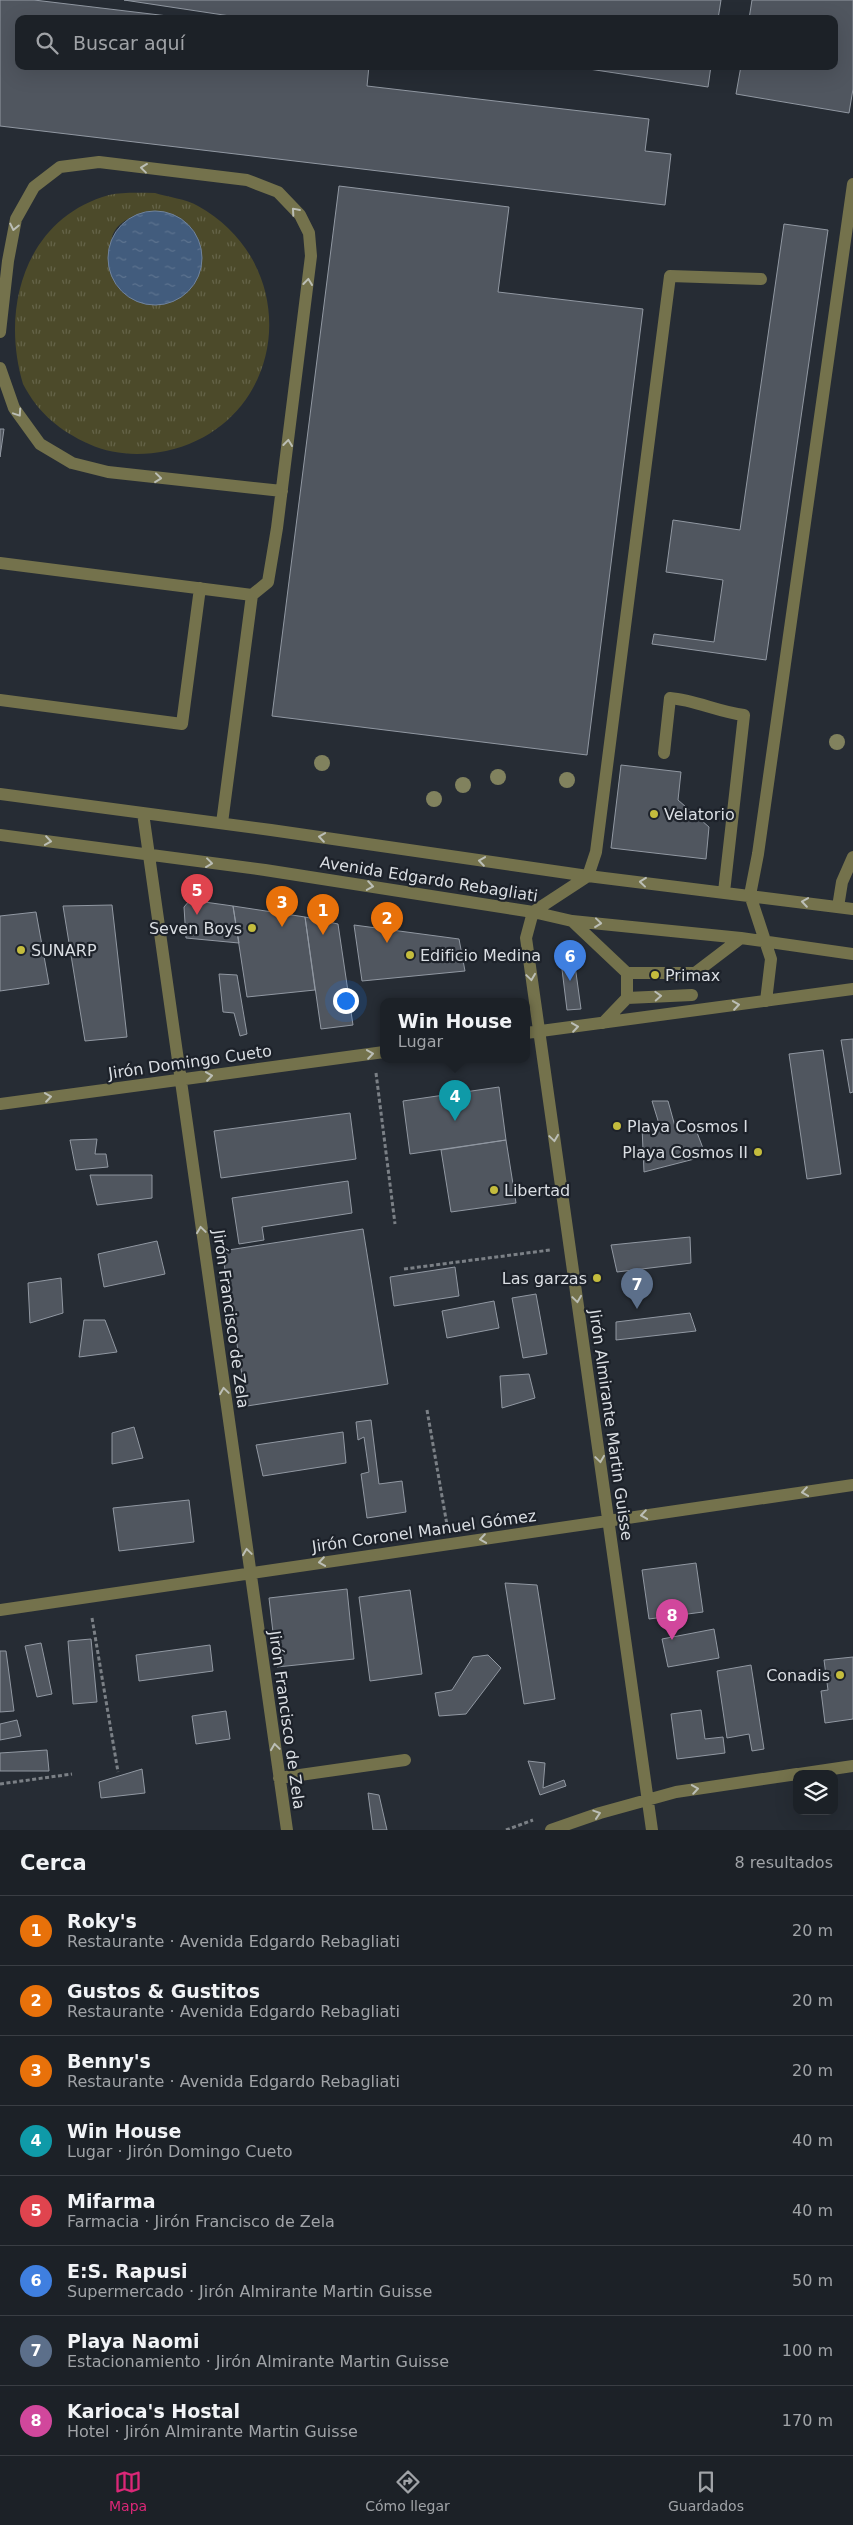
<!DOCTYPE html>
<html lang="es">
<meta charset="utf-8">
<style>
:root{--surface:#1c2127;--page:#25292f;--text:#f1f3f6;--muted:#a0a3a7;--line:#3a3e44;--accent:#db2777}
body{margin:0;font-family:"DejaVu Sans",sans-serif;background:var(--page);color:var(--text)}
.controls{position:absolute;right:15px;bottom:15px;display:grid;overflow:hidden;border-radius:10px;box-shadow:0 5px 20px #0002}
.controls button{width:45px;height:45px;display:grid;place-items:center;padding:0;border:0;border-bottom:1px solid var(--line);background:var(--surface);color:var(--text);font:25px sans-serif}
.you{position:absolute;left:345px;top:1000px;width:18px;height:18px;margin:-12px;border:4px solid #fff;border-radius:50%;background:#1a73e8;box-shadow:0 0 0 8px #1a73e833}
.badge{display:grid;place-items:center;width:32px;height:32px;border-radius:50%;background:var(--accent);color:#fff;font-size:16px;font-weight:700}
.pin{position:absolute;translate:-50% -41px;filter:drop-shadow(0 1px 2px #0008)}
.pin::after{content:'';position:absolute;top:26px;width:18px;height:15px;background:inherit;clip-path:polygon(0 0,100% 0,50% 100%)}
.popup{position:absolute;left:380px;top:998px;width:150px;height:65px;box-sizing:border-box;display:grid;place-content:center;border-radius:10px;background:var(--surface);filter:drop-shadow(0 1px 4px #0005);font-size:16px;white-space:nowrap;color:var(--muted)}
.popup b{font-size:19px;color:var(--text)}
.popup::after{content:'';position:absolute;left:50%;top:100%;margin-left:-10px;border:10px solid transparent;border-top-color:var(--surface)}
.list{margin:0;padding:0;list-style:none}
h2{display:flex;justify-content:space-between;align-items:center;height:65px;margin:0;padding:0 20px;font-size:21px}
h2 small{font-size:16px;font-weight:400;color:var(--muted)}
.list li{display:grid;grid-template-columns:32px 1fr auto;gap:15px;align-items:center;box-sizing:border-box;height:70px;padding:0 20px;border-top:1px solid var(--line)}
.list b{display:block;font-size:19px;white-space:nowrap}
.list p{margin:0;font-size:16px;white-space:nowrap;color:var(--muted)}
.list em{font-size:16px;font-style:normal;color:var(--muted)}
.icon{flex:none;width:28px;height:28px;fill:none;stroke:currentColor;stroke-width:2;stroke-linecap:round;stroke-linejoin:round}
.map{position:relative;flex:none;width:853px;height:1830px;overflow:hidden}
.search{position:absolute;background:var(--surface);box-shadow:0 5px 20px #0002;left:15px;right:15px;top:15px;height:55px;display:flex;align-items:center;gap:12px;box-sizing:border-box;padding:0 18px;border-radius:10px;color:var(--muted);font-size:19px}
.sheet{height:625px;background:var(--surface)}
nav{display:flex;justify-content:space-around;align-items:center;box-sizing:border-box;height:70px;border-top:1px solid var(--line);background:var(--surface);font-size:14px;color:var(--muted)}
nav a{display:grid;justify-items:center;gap:2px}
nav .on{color:var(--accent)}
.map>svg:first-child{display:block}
</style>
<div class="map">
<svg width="853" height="1830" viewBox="0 0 853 1830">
<defs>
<pattern id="grass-tufts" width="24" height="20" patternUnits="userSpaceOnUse" patternTransform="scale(1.25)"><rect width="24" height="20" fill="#4c4a2a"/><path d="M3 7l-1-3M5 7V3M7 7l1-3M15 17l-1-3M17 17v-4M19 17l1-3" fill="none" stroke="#656449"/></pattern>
<pattern id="water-ripples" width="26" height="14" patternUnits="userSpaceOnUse" patternTransform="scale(1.25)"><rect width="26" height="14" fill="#425c7d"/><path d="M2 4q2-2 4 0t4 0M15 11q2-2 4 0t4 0" fill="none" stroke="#5d738f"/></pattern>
</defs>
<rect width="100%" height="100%" fill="#262c34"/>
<!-- grass -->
<path fill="url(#grass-tufts)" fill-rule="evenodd" d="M155 193C168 197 186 199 198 206 306 266 288 424 166 451 140 456 113 455 89 444 60 431 38 413 23 384 0 307 26 218 109 195 123 192 140 193 155 193ZM148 211C193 212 213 245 194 285L138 302C113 288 114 284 113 258 112 252 110 244 112 238 115 222 135 215 148 211Z"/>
<!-- water -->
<path fill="url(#water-ripples)" stroke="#70839c" d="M108 258a47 47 0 1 1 94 0a47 47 0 1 1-94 0Z"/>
<!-- building -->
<path fill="#50565f" stroke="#9198a2" d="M0 0H34L193 19H19V66H369L367 86 649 119 645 151 671 154 665 205 0 126Z
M124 0H721L718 19H250Z
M752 0H853V89L849 113 736 94 741 66H834V19H749Z
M569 66H711L708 87Z
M339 186 509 207 498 292 643 309 587 755 272 716Z
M784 224 828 230 766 660 652 644 654 634 714 642 723 580 666 572 673 520 740 530Z
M0 429H4L0 457Z
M621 765 681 772 678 800 709 827 706 859 611 848Z
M190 900 233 906 239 943 186 938 184 907Z
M112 905 127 1037 85 1041 63 906Z
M233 906 305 917 315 990 247 997Z
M36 912 49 984 0 991V916Z
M305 917 338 924 353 1025 321 1029Z
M354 925 459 939 465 971 362 981Z
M573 951 581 1009 567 1010 560 953Z
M219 974 237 975 247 1034 240 1036 234 1013 223 1012Z
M853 1039V1092L850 1093 841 1040Z
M823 1050 841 1174 807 1179 789 1054Z
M499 1087 506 1140 410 1154 403 1101Z
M652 1101H668L676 1130H696L706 1156 644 1172 642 1127H660Z
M350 1113 356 1159 221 1178 214 1131Z
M97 1139 95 1154H106L108 1167 76 1170 70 1140Z
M506 1140 516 1203 451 1212 441 1150Z
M90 1175H152V1198L97 1205Z
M348 1181 352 1213 262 1227 264 1240 239 1244 232 1198Z
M363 1229 388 1384 247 1406 222 1251Z
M690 1237 691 1263 617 1272 611 1245Z
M157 1241 165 1274 104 1287 98 1254Z
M455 1267 459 1296 394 1306 390 1277Z
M61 1278 63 1313 30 1323 28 1283Z
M536 1294 547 1354 523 1358 512 1298Z
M494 1301 499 1328 447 1338 442 1311Z
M690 1313 696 1331 616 1340V1322Z
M84 1320H105L117 1352 79 1357Z
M529 1374 535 1398 502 1408 500 1376Z
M371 1420 379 1484 402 1481 406 1512 367 1518 361 1474 369 1472 364 1437 358 1440 356 1422Z
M134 1427 143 1458 112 1464V1433Z
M343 1432 346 1463 263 1476 256 1445Z
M189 1500 194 1542 119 1551 113 1508Z
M696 1563 703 1612 649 1619 642 1570Z
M505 1583 537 1585 555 1699 524 1704Z
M347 1589 354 1659 277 1667 269 1598Z
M410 1590 422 1674 370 1681 359 1597Z
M714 1629 719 1658 668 1667 662 1639Z
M91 1639 97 1702 73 1704 68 1641Z
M41 1643 52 1694 37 1697 25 1646Z
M210 1645 213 1671 139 1681 136 1655Z
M0 1651H6L14 1711 0 1712Z
M488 1655 501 1668 466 1714 439 1716 435 1693 452 1690 473 1657Z
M853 1657V1719L825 1723 821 1691 828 1690 824 1660Z
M751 1665 764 1749 752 1751 749 1734 727 1738 717 1671Z
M701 1710 705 1739 723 1737 725 1753 677 1759 671 1714Z
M226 1711 230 1739 196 1744 192 1716Z
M17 1720 21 1736 0 1740V1724Z
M47 1750 49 1771H0V1753Z
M528 1761 545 1763 543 1788 564 1780 566 1786 540 1795Z
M142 1769 145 1793 101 1798 99 1782Z
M368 1793 379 1795 387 1830H373Z"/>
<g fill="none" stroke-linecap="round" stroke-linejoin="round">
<!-- path -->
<path stroke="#7b8086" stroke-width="3" stroke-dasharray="4 2.5" stroke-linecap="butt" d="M376 1073 395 1224
M404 1269 550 1250
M427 1410 447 1525
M92 1618 118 1772
M0 1784 72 1774
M506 1830 533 1820"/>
<!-- minor -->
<path stroke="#74724c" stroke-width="12" d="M0 332 8 261 16 219 34 187 60 167 99 162 247 180 278 192 300 215 309 233 311 256 277 528 268 582 252 595
M0 368 14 408 40 444 72 463 108 472 282 491
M0 563 252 595 222 823
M0 700 182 724 200 588
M664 753 670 698C695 700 719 712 744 715L724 892
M0 794 271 830 588 876 853 909
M143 813 287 1830
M0 835 265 870 533 912 572 921 741 938 853 954
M838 907 842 882 853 857
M572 921 627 973H695L741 938
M627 973V998
M766 1001 771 959 750 895 758 854 853 184
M603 1023 627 998 692 995
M526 1033 853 989
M0 1104 384 1052
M0 1610 853 1485
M799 1774 853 1766
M279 1778 405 1760
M551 1830 600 1813 676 1792 797 1774
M652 1830 526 938 533 912 588 876 596 852 670 276 761 279"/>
</g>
<!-- trees -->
<g fill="#81825e">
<circle cx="837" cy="742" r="8"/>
<circle cx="322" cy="763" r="8"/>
<circle cx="498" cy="777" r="8"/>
<circle cx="567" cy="780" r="8"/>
<circle cx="463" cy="785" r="8"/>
<circle cx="434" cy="799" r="8"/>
</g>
<!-- one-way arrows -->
<defs><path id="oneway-chevron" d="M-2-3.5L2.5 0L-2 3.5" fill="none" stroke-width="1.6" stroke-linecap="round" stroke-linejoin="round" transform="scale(1.25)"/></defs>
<g stroke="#bbbeb6">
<use href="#oneway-chevron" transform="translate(144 168) rotate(-173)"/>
<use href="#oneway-chevron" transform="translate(295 211) rotate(-131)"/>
<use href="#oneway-chevron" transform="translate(14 227) rotate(102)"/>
<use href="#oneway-chevron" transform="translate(308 282) rotate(-83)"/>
<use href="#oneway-chevron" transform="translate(18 413) rotate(56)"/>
<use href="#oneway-chevron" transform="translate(288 443) rotate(-83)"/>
<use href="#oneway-chevron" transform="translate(158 478) rotate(6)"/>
<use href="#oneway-chevron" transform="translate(322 837) rotate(-172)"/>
<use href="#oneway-chevron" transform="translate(48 841) rotate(8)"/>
<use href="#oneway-chevron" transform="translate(482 861) rotate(-172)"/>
<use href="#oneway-chevron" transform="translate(209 863) rotate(7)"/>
<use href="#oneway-chevron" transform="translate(643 882) rotate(-174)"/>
<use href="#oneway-chevron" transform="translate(370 886) rotate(9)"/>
<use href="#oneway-chevron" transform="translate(805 902) rotate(-172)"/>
<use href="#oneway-chevron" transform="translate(598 923) rotate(6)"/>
<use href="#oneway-chevron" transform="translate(531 977) rotate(82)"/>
<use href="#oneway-chevron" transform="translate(658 996) rotate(-3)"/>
<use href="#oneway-chevron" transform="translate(736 1005) rotate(-8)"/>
<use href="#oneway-chevron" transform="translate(575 1027) rotate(-8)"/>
<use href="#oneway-chevron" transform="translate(370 1054) rotate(-8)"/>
<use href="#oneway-chevron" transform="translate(209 1076) rotate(-8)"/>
<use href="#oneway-chevron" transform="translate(48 1097) rotate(-8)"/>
<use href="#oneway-chevron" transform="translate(554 1138) rotate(82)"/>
<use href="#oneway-chevron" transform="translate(201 1230) rotate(-98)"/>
<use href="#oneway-chevron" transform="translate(577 1299) rotate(82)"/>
<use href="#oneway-chevron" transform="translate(224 1391) rotate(-98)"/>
<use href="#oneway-chevron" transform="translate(600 1459) rotate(82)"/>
<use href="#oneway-chevron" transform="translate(805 1492) rotate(172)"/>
<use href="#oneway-chevron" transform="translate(644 1515) rotate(172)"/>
<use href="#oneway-chevron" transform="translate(483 1539) rotate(172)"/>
<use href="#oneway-chevron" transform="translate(247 1552) rotate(-98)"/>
<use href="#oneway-chevron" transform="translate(322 1562) rotate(172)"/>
<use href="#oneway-chevron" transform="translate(275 1747) rotate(-98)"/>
<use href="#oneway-chevron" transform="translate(695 1789) rotate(-9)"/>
<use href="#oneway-chevron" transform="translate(597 1814) rotate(-18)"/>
</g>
<!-- markers -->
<g fill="#c4bc3d" stroke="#1d222a" stroke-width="2">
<circle cx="654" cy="814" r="5"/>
<circle cx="252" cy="928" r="5"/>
<circle cx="21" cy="950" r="5"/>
<circle cx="410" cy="955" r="5"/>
<circle cx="655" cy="975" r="5"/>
<circle cx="617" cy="1126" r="5"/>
<circle cx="758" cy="1152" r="5"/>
<circle cx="494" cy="1190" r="5"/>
<circle cx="597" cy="1278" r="5"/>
<circle cx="840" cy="1675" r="5"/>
</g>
<g text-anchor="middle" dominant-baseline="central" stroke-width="4.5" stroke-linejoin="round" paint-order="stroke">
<!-- poi labels -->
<g font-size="16" fill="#dadee3" stroke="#1d222a" text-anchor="start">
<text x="664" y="814">Velatorio</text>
<text x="242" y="928" text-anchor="end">Seven Boys</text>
<text x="31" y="950">SUNARP</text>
<text x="420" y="955">Edificio Medina</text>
<text x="665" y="975">Primax</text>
<text x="627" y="1126">Playa Cosmos I</text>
<text x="748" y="1152" text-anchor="end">Playa Cosmos II</text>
<text x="504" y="1190">Libertad</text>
<text x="587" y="1278" text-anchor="end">Las garzas</text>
<text x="830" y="1675" text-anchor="end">Conadis</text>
</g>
<!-- street labels -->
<g font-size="16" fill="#dadee3" stroke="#1d222a">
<text transform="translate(429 879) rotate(9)">Avenida Edgardo Rebagliati</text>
<text transform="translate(190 1062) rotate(-8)">Jirón Domingo Cueto</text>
<text transform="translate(231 1319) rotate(82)">Jirón Francisco de Zela</text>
<text transform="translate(611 1425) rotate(82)">Jirón Almirante Martin Guisse</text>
<text transform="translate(424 1531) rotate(-8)">Jirón Coronel Manuel Gómez</text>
<text transform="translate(287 1720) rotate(82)">Jirón Francisco de Zela</text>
</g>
</g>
</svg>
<div class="controls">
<button><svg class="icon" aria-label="layers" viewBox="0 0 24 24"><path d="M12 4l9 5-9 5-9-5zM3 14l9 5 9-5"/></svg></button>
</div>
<div class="you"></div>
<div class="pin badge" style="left:323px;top:935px;background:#e8710a">1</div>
<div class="pin badge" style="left:387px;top:943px;background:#e8710a">2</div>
<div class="pin badge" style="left:282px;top:927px;background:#e8710a">3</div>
<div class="pin badge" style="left:455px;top:1121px;background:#0f9aa8">4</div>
<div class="popup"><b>Win House</b>Lugar</div>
<div class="pin badge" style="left:197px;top:915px;background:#e0444e">5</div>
<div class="pin badge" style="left:570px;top:981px;background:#3f7fe0">6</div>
<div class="pin badge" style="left:637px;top:1309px;background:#5c6f8a">7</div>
<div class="pin badge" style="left:672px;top:1640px;background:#d1479c">8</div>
<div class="search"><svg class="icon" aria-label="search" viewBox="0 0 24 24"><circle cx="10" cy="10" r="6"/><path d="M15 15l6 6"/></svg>Buscar aquí</div>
</div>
<section class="sheet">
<h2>Cerca<small>8 resultados</small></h2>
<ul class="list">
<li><span class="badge" style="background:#e8710a">1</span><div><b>Roky's</b><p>Restaurante · Avenida Edgardo Rebagliati</p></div><em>20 m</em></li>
<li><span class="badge" style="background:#e8710a">2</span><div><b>Gustos &amp; Gustitos</b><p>Restaurante · Avenida Edgardo Rebagliati</p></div><em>20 m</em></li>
<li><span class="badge" style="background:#e8710a">3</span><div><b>Benny's</b><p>Restaurante · Avenida Edgardo Rebagliati</p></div><em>20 m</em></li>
<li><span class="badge" style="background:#0f9aa8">4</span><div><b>Win House</b><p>Lugar · Jirón Domingo Cueto</p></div><em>40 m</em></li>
<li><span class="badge" style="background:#e0444e">5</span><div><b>Mifarma</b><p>Farmacia · Jirón Francisco de Zela</p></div><em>40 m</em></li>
<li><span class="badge" style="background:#3f7fe0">6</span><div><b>E:S. Rapusi</b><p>Supermercado · Jirón Almirante Martin Guisse</p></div><em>50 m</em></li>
<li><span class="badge" style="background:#5c6f8a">7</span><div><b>Playa Naomi</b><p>Estacionamiento · Jirón Almirante Martin Guisse</p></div><em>100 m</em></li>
<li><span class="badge" style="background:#d1479c">8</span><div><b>Karioca's Hostal</b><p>Hotel · Jirón Almirante Martin Guisse</p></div><em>170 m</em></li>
</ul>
</section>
<nav>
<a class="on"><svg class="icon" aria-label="map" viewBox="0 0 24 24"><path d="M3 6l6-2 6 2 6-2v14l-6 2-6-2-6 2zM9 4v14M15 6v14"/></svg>Mapa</a>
<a><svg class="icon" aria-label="directions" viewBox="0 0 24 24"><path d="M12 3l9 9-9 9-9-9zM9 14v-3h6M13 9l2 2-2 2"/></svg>Cómo llegar</a>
<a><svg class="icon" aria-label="saved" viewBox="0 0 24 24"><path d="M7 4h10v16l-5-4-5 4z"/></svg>Guardados</a>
</nav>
